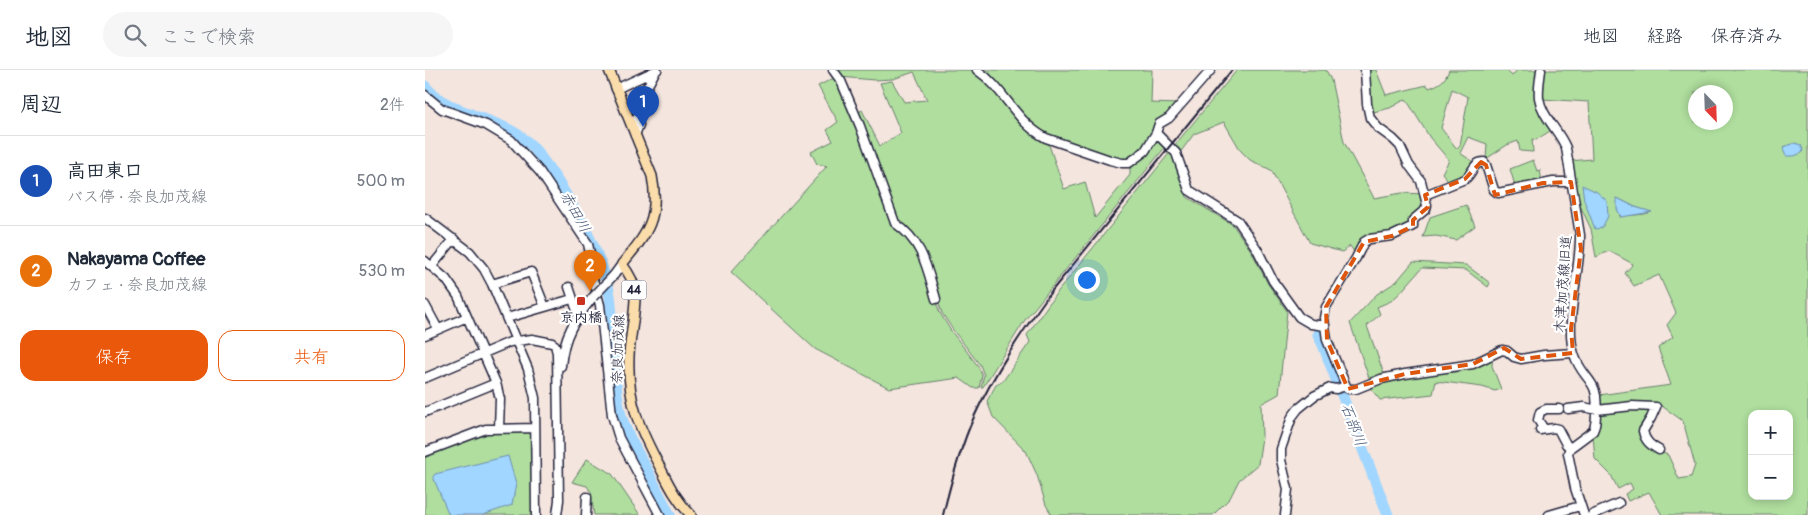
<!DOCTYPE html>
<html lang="ja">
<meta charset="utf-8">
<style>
:root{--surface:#fff;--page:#f6f6f7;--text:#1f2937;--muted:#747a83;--line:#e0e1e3;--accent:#ea580c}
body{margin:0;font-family:Pangolin,"Klee One",sans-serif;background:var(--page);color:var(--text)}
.controls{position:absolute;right:15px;bottom:15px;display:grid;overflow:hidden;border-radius:10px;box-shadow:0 2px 8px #0003}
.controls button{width:45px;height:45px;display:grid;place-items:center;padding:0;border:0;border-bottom:1px solid var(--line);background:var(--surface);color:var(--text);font:25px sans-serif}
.compass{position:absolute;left:1263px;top:15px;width:45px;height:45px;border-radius:50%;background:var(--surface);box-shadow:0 2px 8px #0003;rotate:157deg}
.you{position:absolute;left:661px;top:209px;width:18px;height:18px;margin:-12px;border:4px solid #fff;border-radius:50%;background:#1a73e8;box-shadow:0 0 0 8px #1a73e833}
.badge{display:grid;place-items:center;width:32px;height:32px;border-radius:50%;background:var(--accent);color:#fff;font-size:16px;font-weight:700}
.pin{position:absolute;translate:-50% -41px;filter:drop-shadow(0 1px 2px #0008)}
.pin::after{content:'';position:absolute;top:26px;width:18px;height:15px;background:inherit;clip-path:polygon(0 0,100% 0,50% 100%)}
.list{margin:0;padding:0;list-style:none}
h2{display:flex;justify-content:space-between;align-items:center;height:65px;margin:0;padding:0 20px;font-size:21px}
h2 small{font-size:16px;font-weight:400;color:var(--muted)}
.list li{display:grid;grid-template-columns:32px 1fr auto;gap:15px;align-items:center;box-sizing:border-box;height:90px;padding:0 20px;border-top:1px solid var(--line)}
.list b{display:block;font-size:19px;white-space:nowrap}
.list p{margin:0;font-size:16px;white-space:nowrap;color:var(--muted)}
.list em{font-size:16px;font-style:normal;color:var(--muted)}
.actions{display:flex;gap:10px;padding:15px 20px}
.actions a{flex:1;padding:11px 0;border:1px solid var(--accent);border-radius:15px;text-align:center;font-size:18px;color:var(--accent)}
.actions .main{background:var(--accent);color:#fff}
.icon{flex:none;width:28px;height:28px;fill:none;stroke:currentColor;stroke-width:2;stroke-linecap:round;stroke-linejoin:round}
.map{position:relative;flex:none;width:1383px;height:445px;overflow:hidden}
header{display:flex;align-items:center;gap:30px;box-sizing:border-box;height:70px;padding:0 25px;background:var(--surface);border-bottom:1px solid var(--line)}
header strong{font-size:24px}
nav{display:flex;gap:28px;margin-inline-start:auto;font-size:18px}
.search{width:350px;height:45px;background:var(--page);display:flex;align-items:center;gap:12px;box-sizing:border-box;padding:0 18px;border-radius:28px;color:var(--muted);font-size:19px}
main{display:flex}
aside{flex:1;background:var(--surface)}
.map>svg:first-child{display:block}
</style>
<header>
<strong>地図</strong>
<div class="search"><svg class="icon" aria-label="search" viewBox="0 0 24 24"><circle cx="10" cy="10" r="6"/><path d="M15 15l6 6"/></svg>ここで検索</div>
<nav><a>地図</a><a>経路</a><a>保存済み</a></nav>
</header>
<main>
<aside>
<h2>周辺<small>2件</small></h2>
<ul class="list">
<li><span class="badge" style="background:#1a4fb4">1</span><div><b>高田東口</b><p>バス停 · 奈良加茂線</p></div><em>500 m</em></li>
<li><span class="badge" style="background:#e8710a">2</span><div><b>Nakayama Coffee</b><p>カフェ · 奈良加茂線</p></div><em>530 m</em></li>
</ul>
<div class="actions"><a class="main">保存</a><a>共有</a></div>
</aside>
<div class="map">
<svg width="1383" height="445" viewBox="0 0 1383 445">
<rect width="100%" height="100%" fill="#f4e5de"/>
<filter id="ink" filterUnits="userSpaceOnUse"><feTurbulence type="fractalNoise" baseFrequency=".02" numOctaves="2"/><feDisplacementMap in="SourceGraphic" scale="10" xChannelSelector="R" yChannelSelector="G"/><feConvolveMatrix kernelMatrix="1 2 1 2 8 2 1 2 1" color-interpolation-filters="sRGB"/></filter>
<g filter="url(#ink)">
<!-- green -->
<path fill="#afde9e" stroke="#68806c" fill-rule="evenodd" d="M410 0H548L561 9 601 59 623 72 639 119 660 112 670 148 705 105V95L732 68 741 76 600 250 558 317H556L559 305 555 295 528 260 517 243 499 188 472 153 432 43 437 40 455 76 476 63 455 13 467 11 479 32 502 30 489 2 468 9 449 10 415 7Z
M556 0H727L726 33 753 34 711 86 698 90 667 82 611 62Z
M812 0H901L906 10 919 72 949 128 977 123 999 124 1001 133 987 155 964 164 945 166 930 183 925 176 917 182 885 173 846 100 825 90 816 81 799 52 769 64 754 84 749 76Z
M942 0H951L961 25 1002 15 1004 18C1015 14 1020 11 1024 0H1081L1087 6 1092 0H1113L1111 21 1128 59 1111 70 1107 69 1108 82 1095 81 1093 71 1082 75 1061 89 1062 74 1043 67 1035 83 1050 93 1043 105 1026 114 1017 103 1024 90 1005 68 981 29 965 38 944 43ZM1027 19 1043 27 1035 76 1032 79 1016 58Z
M1118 0H1383V445H1237L1224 422 1203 431 1200 424 1208 419 1205 413 1193 419 1186 405 1170 389 1168 365 1174 357V325L1246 315 1233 278 1248 267 1242 255 1251 243 1234 205 1209 216 1200 203 1208 194 1184 181 1171 187 1166 159 1151 127 1145 91 1167 89 1164 32 1117 29ZM1270 22H1300V52H1270ZM1192 128 1210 137 1226 142C1218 146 1205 144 1195 147ZM1234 334 1258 351 1270 395 1266 407 1254 409 1243 385 1223 377 1217 359 1229 335ZM1327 344H1364V426H1327Z
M411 7 439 74 468 154 489 172 515 243 526 261 553 296 557 305 554 318H548L534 308 464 318 390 279 306 202 402 96 392 94 386 82 408 71 402 60 413 52 393 16Z
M746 81 762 127 808 155 827 182 843 214 862 241 854 324 836 334 837 367 833 394 814 410 805 428 788 445H627L621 435 612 405 601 381 568 347 562 331 571 315 578 311 605 272 602 265 630 225Z
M1108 90 1112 101 1115 100 1117 112 1091 119 1085 99Z
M1041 135 1050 156 1031 170 1011 166 998 167 1005 147Z
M988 192 1041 195 1065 213 1063 217 1041 200 997 198 975 223 966 231 952 237 955 244 942 256 960 307 945 311 925 253 952 224 971 212Z
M1068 285 1067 296 1076 319 1070 321 1057 317 1011 311 1008 324 955 330 943 315 1001 302Z
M57 362H107L109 445H0V385Z
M162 389 187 404 215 445H169L166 422 162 416 147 412Z"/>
<!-- water -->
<path fill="#a0d6ff" stroke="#6e8eb1" d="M1370 73 1376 75 1378 80 1377 83 1369 86H1361L1359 82 1358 77Z
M1157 115 1172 122 1182 131 1183 146 1177 158 1170 159 1159 130Z
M1192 128 1210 137 1227 142 1196 147 1192 139Z
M83 386 91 414 87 435 58 445H24L8 407 10 404Z"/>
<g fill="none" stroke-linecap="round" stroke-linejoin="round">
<!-- river -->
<path stroke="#a0d6ff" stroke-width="11" d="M0 16C30 51 84 45 112 82 139 117 178 183 185 226 190 263 187 300 194 336 198 359 210 378 221 398 229 414 237 430 245 445
M893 265 898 275 963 445"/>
<!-- minor casing -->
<g stroke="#22223b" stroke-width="11">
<path id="minor" d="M408 0 416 11 435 56 470 153C498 172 502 198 511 229
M552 0C580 19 590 52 621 68L685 90 697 93H704L720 81 731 63 734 54 744 48 786 0
M1116 0C1115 9 1113 19 1114 28 1117 47 1134 60 1141 78L1155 165C1156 201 1139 250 1149 284 1157 311 1175 308 1171 342 1171 349 1171 355 1168 361L1145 378 1143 383 1150 418 1159 445
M191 19 232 0
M0 25 17 39 61 55 86 70 115 102 163 174 167 193 166 202 175 235 187 345 194 368 235 445
M731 63 751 83 764 120 813 151 832 179 848 211 874 247 886 254 900 256
M210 65 214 55 212 48 220 21 231 0
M1000 125 1040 109C1048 103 1048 92 1059 92L1061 95 1069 120 1073 123 1128 112H1146
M0 148 45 182 59 199 67 214 103 299 110 328 111 445
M0 191 21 209 33 226 71 313 75 329 74 358
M7 196 29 169
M189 205 197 194
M67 214 106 202 120 237 82 248
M144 217 151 238 155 243
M0 235 13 259
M120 237 147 229
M0 265 42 247
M136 296C139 264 149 251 168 227
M0 308 85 272 107 269 127 273 130 275 132 283 134 430 132 445
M921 316 902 270 899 248 901 237 931 188 939 172 944 169 967 166 988 156V150L1001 139 1002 135 996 111 984 95 975 76 968 69 953 58 945 48 942 34 940 0
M1143 339 1159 337 1172 340 1207 336 1231 337 1226 348 1218 361C1220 371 1225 375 1234 380
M0 342 71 313
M1119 359 1113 350 1115 342 1121 339H1134
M1115 360 1129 358 1133 359 1141 374 1145 378
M0 382 61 359 110 358
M161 445 162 427
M860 445 863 419 856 390V379L867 347 873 339 889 326 905 318 911 319 921 316 923 319H931L956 309 980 304 1048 294 1077 280 1082 281 1089 287 1096 289 1119 285 1148 283
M1124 445 1155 436
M1167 445 1194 433"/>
</g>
<!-- major casing -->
<g stroke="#22223b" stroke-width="12">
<path id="major" d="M184 0 227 106C235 147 223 163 197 194 203 202 209 211 210 221 211 242 205 265 204 286 202 333 215 360 237 401 245 417 253 432 266 445"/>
</g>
<!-- minor -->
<use href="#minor" stroke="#fff" stroke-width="8"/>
<!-- major -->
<use href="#major" stroke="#fbddab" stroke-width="9"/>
<!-- rail -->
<path stroke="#22223b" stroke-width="2" d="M518 445C526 412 535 378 549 347 569 303 597 262 625 223L807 0"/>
<!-- minor-bridge casing -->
<g stroke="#22223b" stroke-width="11" stroke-linecap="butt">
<path id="minor-bridge" d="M168 227 189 205"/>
</g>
<!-- minor-bridge -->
<use href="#minor-bridge" stroke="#fff" stroke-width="8"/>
</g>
</g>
<!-- marked area -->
<path fill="none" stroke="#de560e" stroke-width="4" stroke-dasharray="10 6" stroke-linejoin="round" d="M1056 92 1061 95 1070 125 1118 113 1146 112 1156 179 1146 259 1148 283 1096 289 1079 278 1048 294 980 304 923 319 902 270 901 237 939 172 967 166 988 156V150L1003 137 1000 125 1040 109Z"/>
<!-- markers -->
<rect fill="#c8321e" stroke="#fff" stroke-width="2" x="151" y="226" width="10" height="10" rx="2.5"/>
<g text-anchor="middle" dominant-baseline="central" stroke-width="4.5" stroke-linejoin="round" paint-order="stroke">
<!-- shield labels -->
<rect fill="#fff" stroke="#646476" stroke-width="1" x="196.5" y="210.5" width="25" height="19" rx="4"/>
<g font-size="12" font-weight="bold" fill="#22223b">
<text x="209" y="220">44</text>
</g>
<!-- street labels -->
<g font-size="14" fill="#22223b" stroke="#fff">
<text transform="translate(1138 214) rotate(-86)">木津加茂線旧道</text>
<text transform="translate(193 279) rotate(-88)">奈良加茂線</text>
</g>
<!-- poi labels -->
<g font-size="14" font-weight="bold" fill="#22223b" stroke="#fff">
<text x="156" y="247">京内橋</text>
</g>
<!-- water labels -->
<g font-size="15" font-style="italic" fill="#485876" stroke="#fff">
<text transform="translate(150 142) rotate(61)">赤田川</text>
<text transform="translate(928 355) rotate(69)">石部川</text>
</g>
</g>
</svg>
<div class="controls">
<button>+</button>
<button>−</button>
</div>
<svg class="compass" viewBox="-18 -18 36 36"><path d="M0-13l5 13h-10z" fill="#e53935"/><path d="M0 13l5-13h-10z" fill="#747a83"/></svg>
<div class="you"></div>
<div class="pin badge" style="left:218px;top:57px;background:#1a4fb4">1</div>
<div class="pin badge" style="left:165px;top:221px;background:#e8710a">2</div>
</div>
</main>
